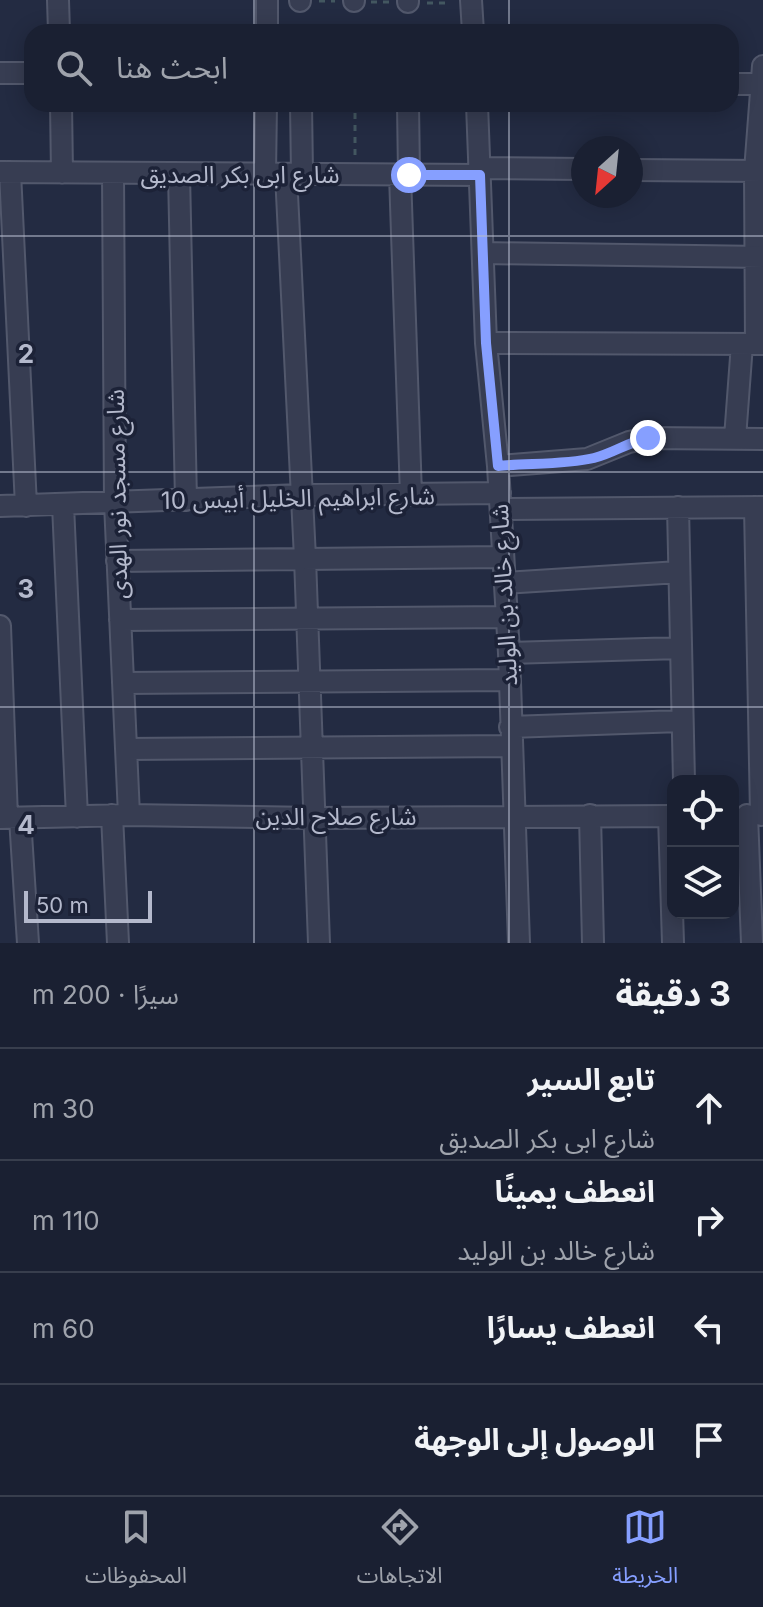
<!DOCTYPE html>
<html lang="ar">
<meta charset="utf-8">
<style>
:root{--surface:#1a2032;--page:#272d3e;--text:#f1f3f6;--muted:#9fa3ac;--line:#383e4d;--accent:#869fff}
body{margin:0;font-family:Inter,"Noto Sans Arabic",sans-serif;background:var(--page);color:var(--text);direction:rtl}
.controls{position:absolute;right:24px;bottom:24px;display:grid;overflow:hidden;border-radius:16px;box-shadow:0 4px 20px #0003}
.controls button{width:72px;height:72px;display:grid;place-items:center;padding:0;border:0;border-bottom:2px solid var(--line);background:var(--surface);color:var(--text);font:40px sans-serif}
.compass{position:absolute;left:571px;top:136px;width:72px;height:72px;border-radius:50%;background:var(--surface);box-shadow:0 4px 20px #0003;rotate:207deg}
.scale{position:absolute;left:24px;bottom:20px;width:128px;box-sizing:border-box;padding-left:8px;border:4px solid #b4b9cc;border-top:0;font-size:22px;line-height:28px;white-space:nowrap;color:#b4b9cc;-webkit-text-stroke:6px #1c2237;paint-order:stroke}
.stop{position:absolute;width:24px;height:24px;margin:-18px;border:6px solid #869fff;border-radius:50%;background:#fff}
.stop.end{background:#869fff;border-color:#fff;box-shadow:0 2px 8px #0008}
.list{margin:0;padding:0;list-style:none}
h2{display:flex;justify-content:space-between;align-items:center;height:104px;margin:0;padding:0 32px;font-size:34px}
h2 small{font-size:26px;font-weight:400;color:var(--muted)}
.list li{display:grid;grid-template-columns:52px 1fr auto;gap:24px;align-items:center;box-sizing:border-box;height:112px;padding:0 32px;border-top:2px solid var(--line)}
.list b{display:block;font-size:30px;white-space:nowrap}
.list p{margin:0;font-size:26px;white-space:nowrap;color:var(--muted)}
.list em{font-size:26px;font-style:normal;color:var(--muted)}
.icon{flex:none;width:44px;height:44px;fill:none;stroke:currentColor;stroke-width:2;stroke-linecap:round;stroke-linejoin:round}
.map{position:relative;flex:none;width:763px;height:943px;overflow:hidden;direction:ltr}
.search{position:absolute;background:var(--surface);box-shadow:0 4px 20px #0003;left:24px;right:24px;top:24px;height:88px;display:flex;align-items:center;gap:20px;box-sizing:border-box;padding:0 28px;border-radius:24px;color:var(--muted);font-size:30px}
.sheet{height:552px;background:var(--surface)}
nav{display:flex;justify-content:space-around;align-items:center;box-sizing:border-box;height:112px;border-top:2px solid var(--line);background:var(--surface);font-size:22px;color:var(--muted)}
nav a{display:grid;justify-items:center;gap:4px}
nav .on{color:var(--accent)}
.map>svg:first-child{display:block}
</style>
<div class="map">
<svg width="763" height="943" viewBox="0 0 763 943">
<rect width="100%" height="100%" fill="#232b42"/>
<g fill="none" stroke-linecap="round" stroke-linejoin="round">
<!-- minor casing -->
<g stroke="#52586c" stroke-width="24">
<path id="minor" d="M58 0 59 32
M471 0 473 32
M300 1V0
M354 1V0
M408 2V0
M267 32V0
M0 73H32
M731 84H761
M61 104 62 173
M301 104 302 174
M408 104 409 175
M477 104 486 343 498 466 509 653 519 943
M480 168 583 169
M631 170 763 171
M0 172 480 175
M10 172 26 506
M113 173 115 503 129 815
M179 174 186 500
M265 174 266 104
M286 174 305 558 319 943
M400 175 411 495
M483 253 763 257
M486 343 763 344
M756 344 755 171 763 66
M735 438 742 344
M498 466 587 459 629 442 648 438 763 439
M63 505 77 817
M0 506 301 495 500 493
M678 507 684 781
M755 507 761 815
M501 509 763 507
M117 561 503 557
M505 583 679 572
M120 620 507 617
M0 626 7 818
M509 653 680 648
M123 683 508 680
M510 727 681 721
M126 749 511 746
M112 815 118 943
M590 815 593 943
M747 815 752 943
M669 816 673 943
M0 818 129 815 314 818 673 816
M20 818 28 943"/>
</g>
<!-- path -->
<path stroke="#435760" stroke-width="3" stroke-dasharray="6 6" stroke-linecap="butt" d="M319 1H335
M371 2H391
M427 3H451
M355 155V104"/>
<!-- minor -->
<use href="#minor" stroke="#373d52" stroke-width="20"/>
</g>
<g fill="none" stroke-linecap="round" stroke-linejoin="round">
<!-- route -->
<path stroke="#869fff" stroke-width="10" d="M409 175H480L486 343 498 466C529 463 564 465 594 458 614 453 626 443 648 438"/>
</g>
<!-- grid -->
<path fill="none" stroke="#b4b9cc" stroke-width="2" stroke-opacity="0.55" d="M254 0V32M509 0V32M254 104V943M509 104V943M0 236H763M0 472H763M0 707H763"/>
<g text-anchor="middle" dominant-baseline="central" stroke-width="7" stroke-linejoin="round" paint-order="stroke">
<!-- street labels -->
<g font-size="24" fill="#b4b9cc" stroke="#1c2237">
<text x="240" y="174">شارع ابى بكر الصديق</text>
<text transform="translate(117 494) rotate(-91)">شارع مسجد نور الهدى</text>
<text transform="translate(298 498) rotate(-1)">شارع ابراهيم الخليل أبيس 10</text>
<text transform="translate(504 595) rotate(-93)">شارع خالد بن الوليد</text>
<text x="336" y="816">شارع صلاح الدين</text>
</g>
</g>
<g font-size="26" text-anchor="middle" font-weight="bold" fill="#b4b9cc" stroke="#1c2237" stroke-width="7" stroke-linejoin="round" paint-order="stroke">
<text x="26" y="363">2</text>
<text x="26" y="598">3</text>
<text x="26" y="834">4</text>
</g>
</svg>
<div class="controls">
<button><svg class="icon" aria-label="locate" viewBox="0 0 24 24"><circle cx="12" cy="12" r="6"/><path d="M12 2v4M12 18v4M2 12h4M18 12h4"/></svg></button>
<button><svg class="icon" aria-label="layers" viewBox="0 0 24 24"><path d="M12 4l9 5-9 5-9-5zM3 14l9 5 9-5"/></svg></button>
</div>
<svg class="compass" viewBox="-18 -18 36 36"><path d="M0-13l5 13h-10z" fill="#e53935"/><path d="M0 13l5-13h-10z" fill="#9fa3ac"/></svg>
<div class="scale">50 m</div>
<div class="stop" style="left:409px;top:175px"></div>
<div class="stop end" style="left:648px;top:438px"></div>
<div class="search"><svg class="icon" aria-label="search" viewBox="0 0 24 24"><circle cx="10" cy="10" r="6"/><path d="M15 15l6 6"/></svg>ابحث هنا</div>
</div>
<section class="sheet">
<h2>3 دقيقة<small>سيرًا · 200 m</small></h2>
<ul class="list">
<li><svg class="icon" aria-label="ahead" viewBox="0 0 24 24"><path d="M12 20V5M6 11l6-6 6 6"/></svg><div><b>تابع السير</b><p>شارع ابى بكر الصديق</p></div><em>30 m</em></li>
<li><svg class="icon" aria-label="right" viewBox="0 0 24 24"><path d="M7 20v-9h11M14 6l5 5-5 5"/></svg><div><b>انعطف يمينًا</b><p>شارع خالد بن الوليد</p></div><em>110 m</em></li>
<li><svg class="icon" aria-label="left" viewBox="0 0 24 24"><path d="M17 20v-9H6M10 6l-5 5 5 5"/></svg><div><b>انعطف يسارًا</b></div><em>60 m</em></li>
<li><svg class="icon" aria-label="arrive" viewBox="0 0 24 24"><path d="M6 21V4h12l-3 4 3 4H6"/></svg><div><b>الوصول إلى الوجهة</b></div></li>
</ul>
</section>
<nav>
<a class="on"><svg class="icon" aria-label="map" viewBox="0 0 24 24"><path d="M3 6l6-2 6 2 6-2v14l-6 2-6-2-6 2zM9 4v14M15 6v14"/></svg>الخريطة</a>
<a><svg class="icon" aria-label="directions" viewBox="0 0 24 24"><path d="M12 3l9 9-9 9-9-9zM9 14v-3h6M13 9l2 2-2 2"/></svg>الاتجاهات</a>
<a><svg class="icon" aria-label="saved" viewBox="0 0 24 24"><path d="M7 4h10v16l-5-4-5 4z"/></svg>المحفوظات</a>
</nav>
